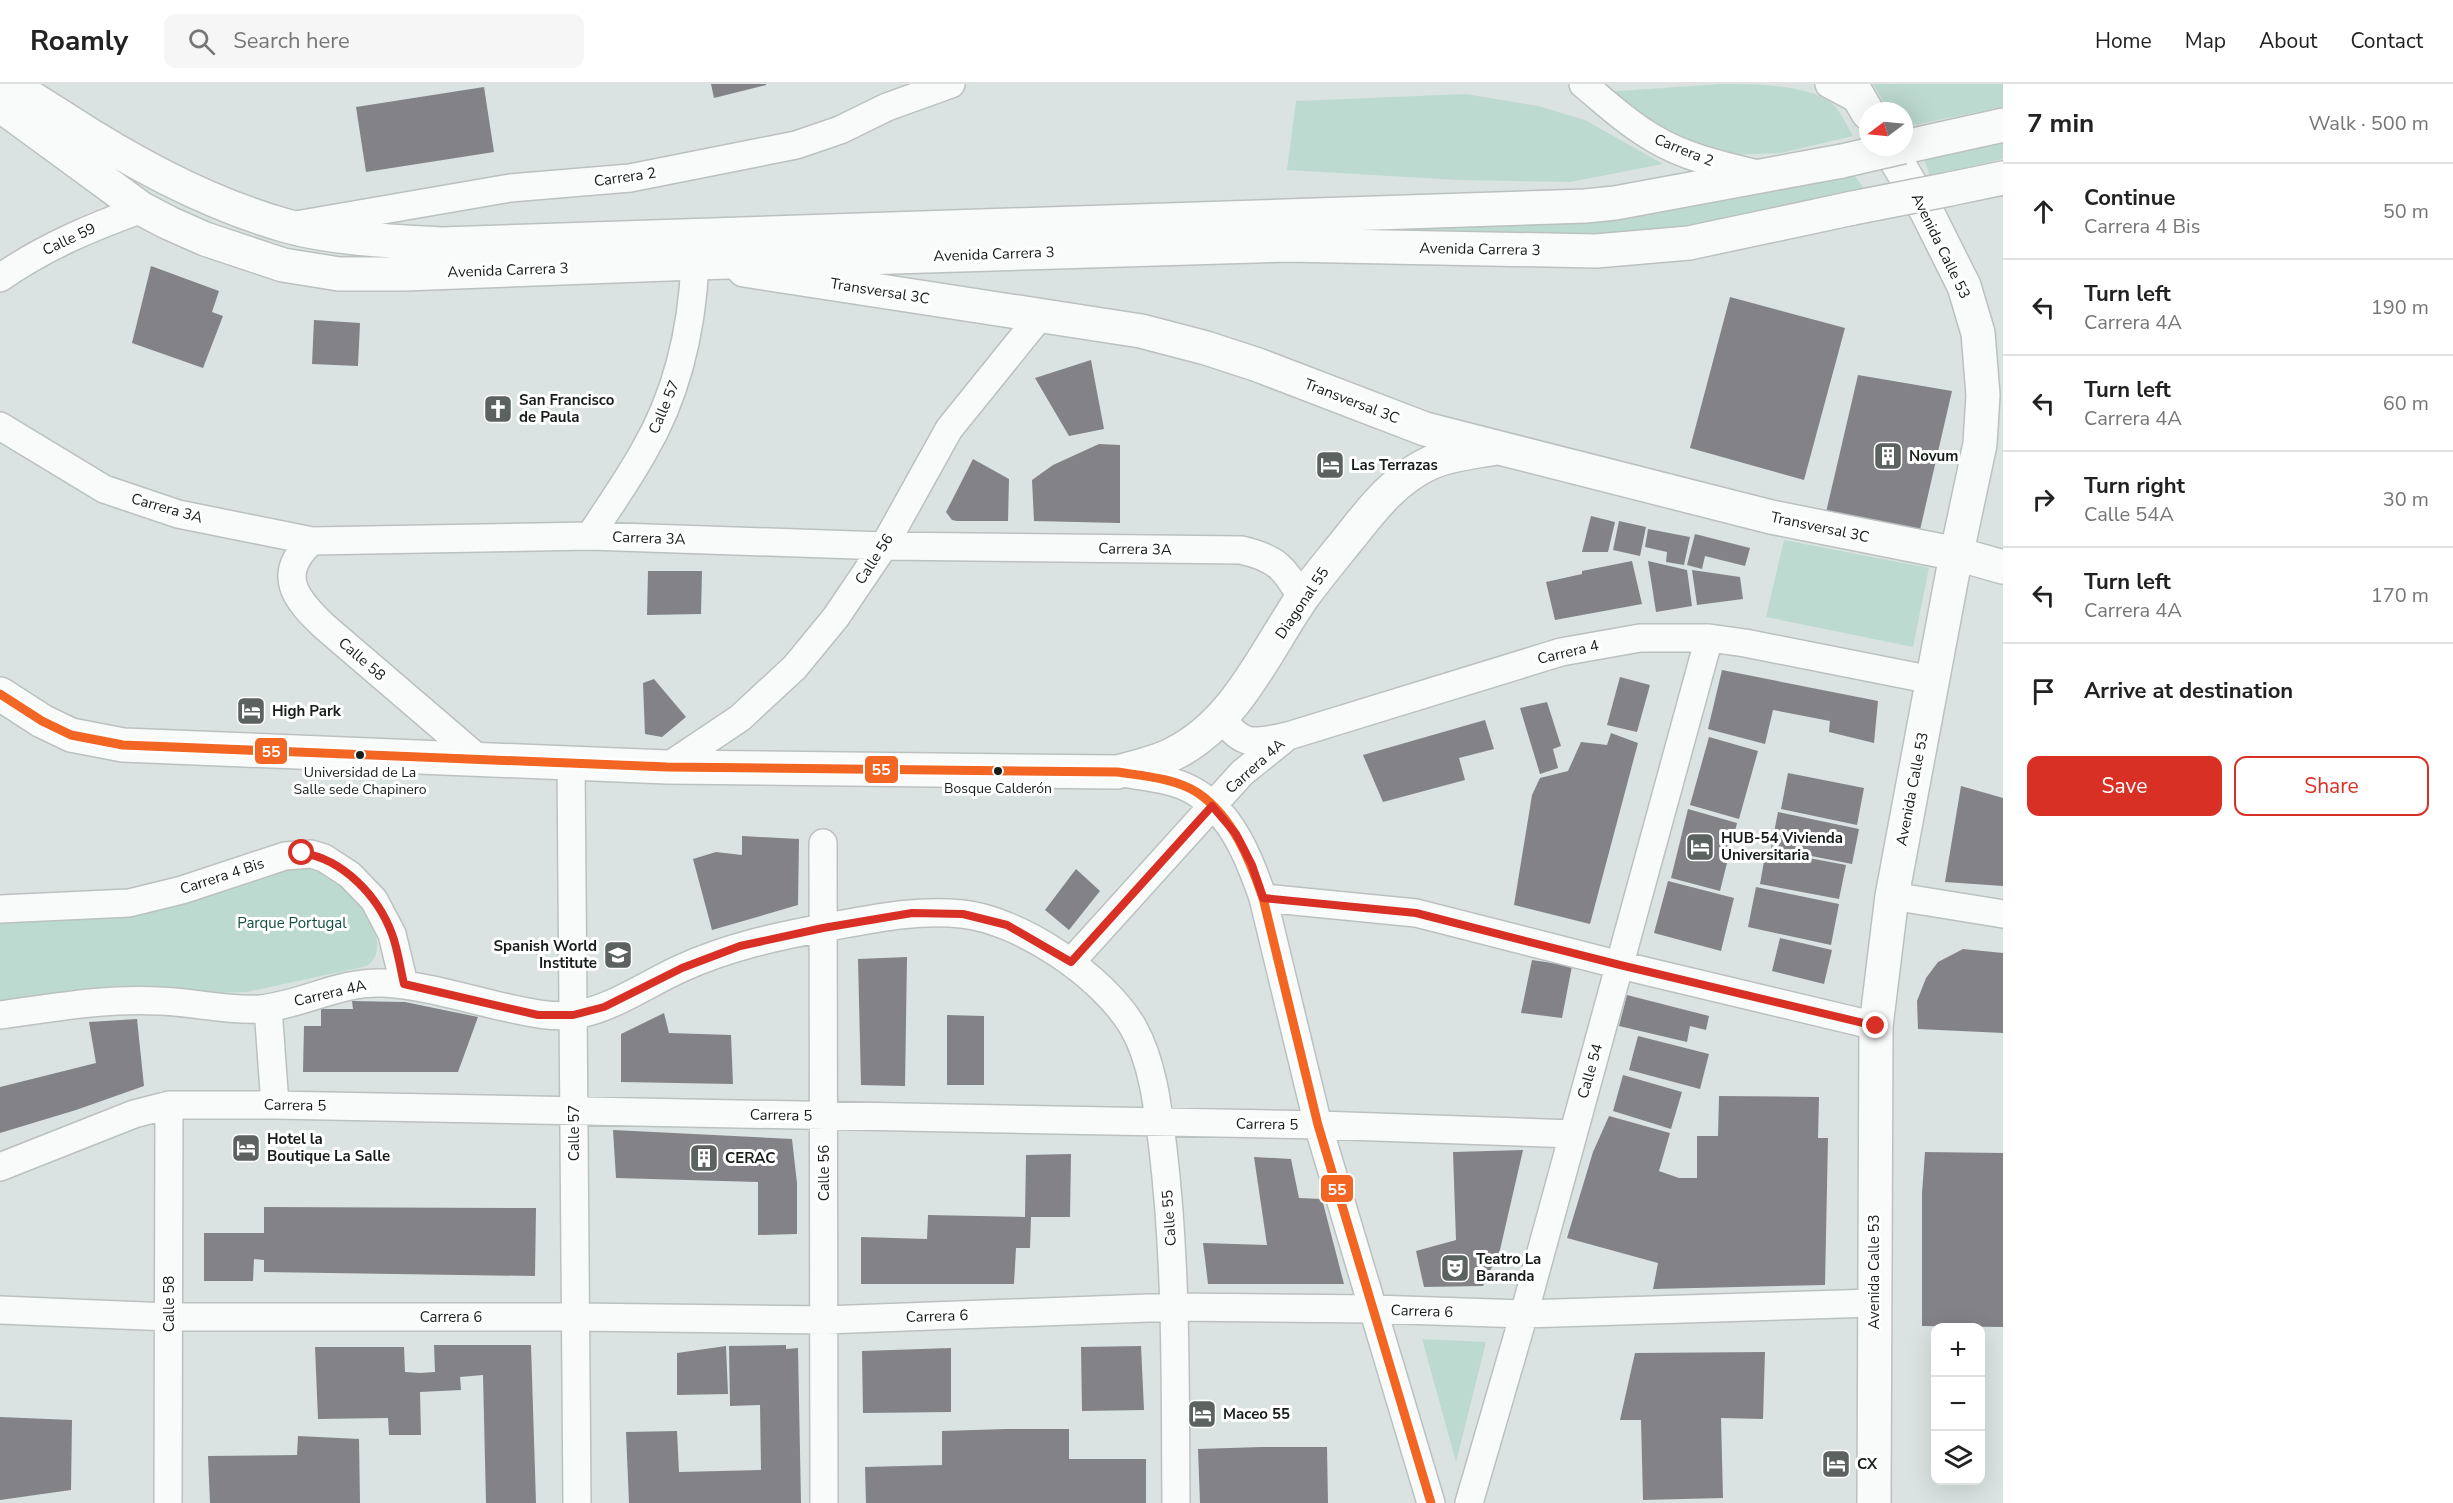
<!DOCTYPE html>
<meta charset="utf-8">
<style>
:root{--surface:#fff;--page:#f6f6f6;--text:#222;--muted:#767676;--line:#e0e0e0;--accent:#d93025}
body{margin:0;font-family:"Nunito Sans",sans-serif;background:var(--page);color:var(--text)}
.controls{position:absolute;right:18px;bottom:18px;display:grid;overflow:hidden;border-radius:12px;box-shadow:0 6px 24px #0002}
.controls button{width:54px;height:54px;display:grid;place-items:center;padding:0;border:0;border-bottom:2px solid var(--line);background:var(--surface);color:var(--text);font:30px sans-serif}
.compass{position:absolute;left:1859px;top:18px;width:54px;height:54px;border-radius:50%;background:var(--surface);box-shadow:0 6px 24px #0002;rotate:254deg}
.stop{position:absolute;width:18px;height:18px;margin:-14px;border:4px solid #d93025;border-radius:50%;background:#fff}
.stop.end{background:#d93025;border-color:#fff;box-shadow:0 2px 6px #0008}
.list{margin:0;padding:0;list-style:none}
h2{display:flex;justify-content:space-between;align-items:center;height:78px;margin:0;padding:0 24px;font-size:26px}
h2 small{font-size:20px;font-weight:400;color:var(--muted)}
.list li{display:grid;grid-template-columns:39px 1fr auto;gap:18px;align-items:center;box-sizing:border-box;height:96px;padding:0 24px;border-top:2px solid var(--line)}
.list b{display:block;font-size:22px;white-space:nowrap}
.list p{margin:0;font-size:20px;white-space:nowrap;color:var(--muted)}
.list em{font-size:20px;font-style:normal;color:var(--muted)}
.actions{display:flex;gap:12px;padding:18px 24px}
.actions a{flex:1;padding:14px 0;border:2px solid var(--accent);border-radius:12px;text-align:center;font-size:21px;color:var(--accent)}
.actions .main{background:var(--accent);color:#fff}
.icon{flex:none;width:33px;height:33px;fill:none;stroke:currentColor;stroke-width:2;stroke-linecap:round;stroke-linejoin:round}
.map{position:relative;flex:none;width:2003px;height:1419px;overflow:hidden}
header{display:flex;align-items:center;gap:36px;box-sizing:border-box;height:84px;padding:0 30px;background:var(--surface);border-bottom:2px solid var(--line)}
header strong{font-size:28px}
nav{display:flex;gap:33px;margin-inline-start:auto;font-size:21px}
.search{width:420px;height:54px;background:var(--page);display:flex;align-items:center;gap:15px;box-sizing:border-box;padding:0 21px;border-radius:12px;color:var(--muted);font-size:22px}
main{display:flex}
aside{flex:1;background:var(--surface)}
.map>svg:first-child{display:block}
</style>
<header>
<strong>Roamly</strong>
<div class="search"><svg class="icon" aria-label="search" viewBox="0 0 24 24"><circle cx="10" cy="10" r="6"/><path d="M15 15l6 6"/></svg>Search here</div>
<nav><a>Home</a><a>Map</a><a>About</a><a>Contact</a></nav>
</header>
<main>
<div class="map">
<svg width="2003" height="1419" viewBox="0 0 2003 1419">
<rect width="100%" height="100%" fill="#dae3e1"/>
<!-- green -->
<path fill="#bddad1" d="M1721 0C1753 0 1809 0 1833 20 1841 28 1847 42 1853 52L1781 69 1732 71 1691 62 1604 8Z
M1873 0H2003V23L1904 43V27H1889Z
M1466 10 1538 22 1585 36 1663 80 1570 98 1458 96 1287 86 1296 17Z
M2003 55V75L1930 92 1924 75Z
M1852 88 1865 106 1699 144 1602 153 1272 146Z
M1784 456 1929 484 1913 563 1766 533Z
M296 779C318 785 336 794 354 808 359 812 361 818 364 823 373 841 387 867 367 882L247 908 215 909 135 904 0 921V837Z
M1422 1255 1486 1258 1456 1378Z"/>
<!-- building -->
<path fill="#838387" d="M711 0H766V1L714 14Z
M484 3 494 68 366 88 356 23Z
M151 182 219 207 212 228 223 232 203 284 132 259Z
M1730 213 1845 244 1804 396 1690 364Z
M314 236 360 239 358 282 312 280Z
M1091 276 1104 345 1069 352 1035 294Z
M1858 291 1952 307 1917 459 1824 437Z
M1099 360 1120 361V439L1034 437 1032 396 1053 381Z
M973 375 1009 395 1008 437H957L952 436 946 428Z
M1591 432 1615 438 1608 468H1582Z
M1619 437 1646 443 1640 472 1613 466Z
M1648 445 1690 453 1684 481 1666 478 1667 468 1645 463Z
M1695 450 1750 464 1745 482 1705 472 1702 485 1687 481Z
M1632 477 1642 520 1555 536 1546 498 1582 490V487Z
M1648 477 1687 486 1692 522 1656 528Z
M1692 486 1740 493 1743 515 1697 521Z
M648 487H702L701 530 647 531Z
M1722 586 1878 617 1874 659 1829 648 1830 637 1773 626 1765 660 1708 645Z
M1620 593 1650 601 1637 648 1607 641Z
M654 595 686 633 662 653 645 650 643 599Z
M1547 618 1561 662 1553 665 1558 684 1540 690 1520 624Z
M1485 636 1494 665 1459 674 1465 696 1383 718 1363 671Z
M1611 649 1638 659 1590 840 1514 821 1532 711 1540 694 1568 687 1581 658 1607 661Z
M1709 653 1758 667 1739 735 1690 721Z
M1788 689 1864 704 1857 741 1781 725Z
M1961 702 2003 714V802L1945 798Z
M1688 725 1737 739 1720 807 1671 794Z
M1778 728 1859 745 1852 780 1771 764Z
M742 752 799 755 798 821 712 846 693 775 716 768 742 771Z
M1766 766 1846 781 1839 815 1760 800Z
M1076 785 1100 807 1069 846 1045 826Z
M1668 797 1734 814 1721 867 1654 849Z
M1756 803 1839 820 1831 861 1748 843Z
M1780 854 1832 866 1824 900 1772 887Z
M1963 865 2003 869V949L1918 945 1917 917 1926 894 1938 878Z
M907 873 905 1002 861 1001 858 875Z
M1532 876 1572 882 1562 934 1521 929Z
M1627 911 1709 932 1706 946 1690 942 1687 958 1619 942Z
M352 917 405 918 478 933 458 988H303L304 942H321V925H353Z
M664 929 669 949 731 951 733 1000 621 998V950Z
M947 931 984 932V1001H947Z
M137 935 144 1002 76 1026 0 1049V1003L96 979 89 938Z
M1638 952 1709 970 1700 1005 1629 986Z
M1623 991 1682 1008 1671 1045 1613 1027Z
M1719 1012 1819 1013 1818 1054H1828L1825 1201 1653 1205 1658 1179 1567 1154 1593 1068 1609 1032 1670 1049 1659 1087 1679 1094H1697V1052H1718Z
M613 1046 792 1055 797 1099V1150L758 1151V1098L616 1094Z
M1523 1066 1500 1166 1483 1202 1424 1203 1416 1167 1456 1156 1453 1068Z
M1925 1068 2003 1069V1243L1922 1242V1109Z
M1071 1070 1070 1133H1031L1030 1164H1016L1014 1200H861V1153L927 1155 928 1131 1025 1133 1026 1071Z
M1254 1073 1291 1075 1299 1114 1322 1115 1344 1200H1208L1203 1159 1267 1161Z
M264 1123 536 1124 535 1192 264 1188V1176L254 1175 253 1197H204V1149H264Z
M434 1261H531L536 1419H486L483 1291 460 1293 461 1306 420 1308 421 1351H389L388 1334 318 1335 315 1263H404L405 1288 420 1289 435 1288Z
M786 1261V1265L798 1264 801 1419H629L626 1348 677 1347 679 1388 761 1386 760 1321 730 1322 729 1262Z
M726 1262 728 1310 677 1311V1269Z
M1141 1262 1144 1326 1082 1327 1081 1263Z
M951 1264V1328L863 1329 862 1267Z
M1765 1268 1763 1335 1721 1334 1723 1414 1643 1416 1641 1336H1620L1635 1269Z
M0 1333 72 1336 71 1406 0 1416Z
M1006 1345H1069V1375H1146V1419H866L865 1383 942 1381V1347Z
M298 1352 359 1355 360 1419H210L208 1372 297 1371Z
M1261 1363H1327L1328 1419H1200L1198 1365Z"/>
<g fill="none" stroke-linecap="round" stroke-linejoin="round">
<!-- street casing -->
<g stroke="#bbc1bf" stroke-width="30">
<path id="street" d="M1583 0C1606 19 1627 39 1653 54 1686 74 1724 82 1762 91
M1829 0 1861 17
M296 141 510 104 630 94 796 61 840 46 887 23 951 0
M0 194C44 163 92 143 142 125
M0 342 104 405 178 430 312 457 590 452 884 462 1241 466C1277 474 1284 484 1302 514
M590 452C608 424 628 396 644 367 678 309 692 245 695 179
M312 457C275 490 295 515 325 543L479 675
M1221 633C1243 664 1254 659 1288 652L1561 568 1640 554H1709L1745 559 1932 596
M571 679 577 1419
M667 683 740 634 795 583 836 533 884 462 949 345 1041 231
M1121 689C1146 693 1176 695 1197 709 1233 732 1250 776 1263 814L1318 1041 1431 1419
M823 759 824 1419
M1892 812 2003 830
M1263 814 1416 829 1620 881 1876 942
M0 825 129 819 182 806 285 772 311 770 324 774 350 791 374 816 392 850 404 900
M1071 878 1242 689 1283 656
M268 924 275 1021
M0 931C52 924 106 914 159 917 193 918 226 927 260 925 302 921 340 897 383 899 422 901 461 913 499 922 523 927 549 934 574 931 613 925 646 900 682 884 728 863 778 852 828 843 872 835 917 825 962 830 1020 836 1103 892 1133 943 1153 978 1158 1025 1163 1065 1177 1183 1175 1301 1176 1419
M0 1083 134 1030 169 1021H275L1318 1041 1573 1050
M0 1226 169 1233H575L825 1236 1175 1223 1373 1225 1524 1230 1873 1219
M168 1419 169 1021
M1469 1419 1524 1230 1709 554"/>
</g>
<!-- secondary casing -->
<g stroke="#bbc1bf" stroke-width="36">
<path id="secondary" d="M1851 0 1868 29
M744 186 1141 247 1206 264 1258 281 1425 345 1771 433 1957 470 2003 483
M0 610 42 637 71 651 123 661 667 683 1117 688C1136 683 1155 679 1173 670 1236 639 1265 568 1302 514 1317 493 1334 473 1350 453 1373 424 1395 395 1430 379 1450 370 1474 368 1496 364
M1874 1419 1876 942 1892 812 1953 487 1980 360 1983 311 1978 249 1964 202 1927 128 1888 63"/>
</g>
<!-- primary casing -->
<g stroke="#bbc1bf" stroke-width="36">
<path id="primary" d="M12 0C28 13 48 24 65 35 134 80 208 120 287 142 334 155 392 157 441 160L1585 122 1615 119 1842 77
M0 21 142 125 169 139 205 155 283 181 339 190H404L695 179 1288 161 1596 167 1689 159 1853 124
M1904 63 2003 41
M1950 105 2003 94"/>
</g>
<!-- street -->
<use href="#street" stroke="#f9fbfa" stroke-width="27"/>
<!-- secondary -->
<use href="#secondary" stroke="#f9fbfa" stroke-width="33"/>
<!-- primary -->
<use href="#primary" stroke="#f9fbfa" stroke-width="33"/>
<!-- primary-bridge casing -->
<g stroke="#bbc1bf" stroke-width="36" stroke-linecap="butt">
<path id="primary-bridge" d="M1842 77 1903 63
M1853 124 1950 105"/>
</g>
<!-- primary-bridge -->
<use href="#primary-bridge" stroke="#f9fbfa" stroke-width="33"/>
<!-- bus-1 casing -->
<g stroke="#fff" stroke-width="14">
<path id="bus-1" d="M0 610 42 637 71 651 123 661 667 683 1117 688C1143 692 1175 694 1198 709 1233 733 1250 776 1263 814L1318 1041 1431 1419"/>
</g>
<!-- bus-1 -->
<use href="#bus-1" stroke="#f26522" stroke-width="9"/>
</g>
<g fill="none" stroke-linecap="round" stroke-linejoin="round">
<!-- route -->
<path stroke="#d93025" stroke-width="8" d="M302 769C343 775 378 812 392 850 398 866 400 883 404 900L538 931H573L604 923 682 884 740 862 823 844 912 829 963 830 1007 841 1071 878 1212 722 1236 750 1252 781 1263 814 1416 829 1620 881 1876 942"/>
</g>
<!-- icons -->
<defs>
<g id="church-square" transform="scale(1.5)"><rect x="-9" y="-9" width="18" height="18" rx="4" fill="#5b6260" stroke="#fff"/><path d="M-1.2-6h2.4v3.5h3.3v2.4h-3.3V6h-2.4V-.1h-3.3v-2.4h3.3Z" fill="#fff"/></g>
<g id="building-square" transform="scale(1.5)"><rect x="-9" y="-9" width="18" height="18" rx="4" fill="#5b6260" stroke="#fff"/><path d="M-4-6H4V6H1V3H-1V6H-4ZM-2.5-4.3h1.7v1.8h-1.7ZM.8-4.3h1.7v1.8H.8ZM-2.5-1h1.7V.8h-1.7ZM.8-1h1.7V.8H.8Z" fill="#fff"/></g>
<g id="hotel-square" transform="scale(1.5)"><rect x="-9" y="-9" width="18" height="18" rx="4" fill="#5b6260" stroke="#fff"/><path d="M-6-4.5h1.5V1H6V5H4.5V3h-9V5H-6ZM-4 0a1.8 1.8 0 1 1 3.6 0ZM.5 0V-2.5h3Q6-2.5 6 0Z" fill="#fff"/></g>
<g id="school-square" transform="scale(1.5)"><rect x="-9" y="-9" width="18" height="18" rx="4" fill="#5b6260" stroke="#fff"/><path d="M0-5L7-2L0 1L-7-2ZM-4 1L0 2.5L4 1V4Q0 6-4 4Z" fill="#fff"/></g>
<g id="theatre-square" transform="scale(1.5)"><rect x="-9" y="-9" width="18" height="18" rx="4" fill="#5b6260" stroke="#fff"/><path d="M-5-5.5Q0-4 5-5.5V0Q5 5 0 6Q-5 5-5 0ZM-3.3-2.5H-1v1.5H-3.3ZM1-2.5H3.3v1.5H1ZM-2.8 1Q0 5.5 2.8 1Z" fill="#fff"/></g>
</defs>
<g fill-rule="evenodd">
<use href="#church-square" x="498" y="325"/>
<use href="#building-square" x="1888" y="372"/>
<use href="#hotel-square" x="1330" y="381"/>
<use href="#hotel-square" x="251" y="627"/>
<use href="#hotel-square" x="1700" y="763"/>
<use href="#school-square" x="618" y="871"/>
<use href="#hotel-square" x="246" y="1064"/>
<use href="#building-square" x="704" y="1074"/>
<use href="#theatre-square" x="1455" y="1184"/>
<use href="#hotel-square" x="1202" y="1330"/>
<use href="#hotel-square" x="1836" y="1380"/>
</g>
<!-- markers -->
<g fill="#171d1b" stroke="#fff" stroke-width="2">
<circle cx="360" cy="671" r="5"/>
<circle cx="998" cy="687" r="5"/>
</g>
<g text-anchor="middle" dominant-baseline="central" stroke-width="6" stroke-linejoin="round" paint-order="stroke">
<!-- bus labels -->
<g font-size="14" fill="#171d1b" stroke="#fff">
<text x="360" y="688">Universidad de La<tspan x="360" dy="17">Salle sede Chapinero</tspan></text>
<text x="998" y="704">Bosque Calderón</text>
</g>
<!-- street labels -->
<g font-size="15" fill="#171d1b" stroke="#fff">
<text transform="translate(1684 66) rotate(22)">Carrera 2</text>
<text transform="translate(625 93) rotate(-8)">Carrera 2</text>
<text transform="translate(69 155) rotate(-25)">Calle 59</text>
<text transform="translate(1941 162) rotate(64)">Avenida Calle 53</text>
<text transform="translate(1480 165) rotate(1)">Avenida Carrera 3</text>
<text transform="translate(994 170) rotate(-2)">Avenida Carrera 3</text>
<text transform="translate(508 186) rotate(-2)">Avenida Carrera 3</text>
<text transform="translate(880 207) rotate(9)">Transversal 3C</text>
<text transform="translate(1352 317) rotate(21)">Transversal 3C</text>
<text transform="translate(664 323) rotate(-67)">Calle 57</text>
<text transform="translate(167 424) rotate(16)">Carrera 3A</text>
<text transform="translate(1820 443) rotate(12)">Transversal 3C</text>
<text transform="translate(649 454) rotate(2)">Carrera 3A</text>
<text transform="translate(1135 465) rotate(1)">Carrera 3A</text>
<text transform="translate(874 475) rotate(-57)">Calle 56</text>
<text transform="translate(1302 519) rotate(-56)">Diagonal 55</text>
<text transform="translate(1568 568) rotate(-13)">Carrera 4</text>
<text transform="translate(362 575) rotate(41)">Calle 58</text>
<text transform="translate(1255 682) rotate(-42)">Carrera 4A</text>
<text transform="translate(1912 705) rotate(-79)">Avenida Calle 53</text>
<text transform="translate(222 792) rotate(-18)">Carrera 4 Bis</text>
<text transform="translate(330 909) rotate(-13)">Carrera 4A</text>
<text transform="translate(1590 987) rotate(-74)">Calle 54</text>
<text transform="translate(295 1021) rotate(1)">Carrera 5</text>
<text transform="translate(781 1031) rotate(1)">Carrera 5</text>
<text transform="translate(1267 1040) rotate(1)">Carrera 5</text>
<text transform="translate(574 1049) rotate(-90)">Calle 57</text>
<text transform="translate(824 1089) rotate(-90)">Calle 56</text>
<text transform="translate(1169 1134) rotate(-94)">Calle 55</text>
<text transform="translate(1874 1188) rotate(-90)">Avenida Calle 53</text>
<text transform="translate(169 1220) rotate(-90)">Calle 58</text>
<text transform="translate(1422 1227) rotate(2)">Carrera 6</text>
<text transform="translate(937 1232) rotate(-2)">Carrera 6</text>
<text x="451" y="1233">Carrera 6</text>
</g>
<!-- poi labels -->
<g font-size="15" font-weight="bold" fill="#171d1b" stroke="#fff" text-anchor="start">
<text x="519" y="316">San Francisco<tspan x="519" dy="17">de Paula</tspan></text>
<text x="1909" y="372">Novum</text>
<text x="1351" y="381">Las Terrazas</text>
<text x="272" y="627">High Park</text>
<text x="1721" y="754">HUB-54 Vivienda<tspan x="1721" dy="17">Universitaria</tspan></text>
<text x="597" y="862" text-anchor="end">Spanish World<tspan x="597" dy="17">Institute</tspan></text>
<text x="267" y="1055">Hotel la<tspan x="267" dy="17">Boutique La Salle</tspan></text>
<text x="725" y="1074">CERAC</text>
<text x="1476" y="1175">Teatro La<tspan x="1476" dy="17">Baranda</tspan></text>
<text x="1223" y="1330">Maceo 55</text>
<text x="1857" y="1380">CX</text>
</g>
<!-- park labels -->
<g font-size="15" fill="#114f41" stroke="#fff">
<text x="292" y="839">Parque Portugal</text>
</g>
</g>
<g stroke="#fff" stroke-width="2">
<rect x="254" y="653" width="34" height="28" rx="6" fill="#f26522"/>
<rect x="864" y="671" width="35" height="29" rx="6" fill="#f26522"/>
<rect x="1320" y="1090" width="34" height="29" rx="6" fill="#f26522"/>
</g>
<g font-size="16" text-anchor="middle" font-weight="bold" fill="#fff">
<text x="271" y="673">55</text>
<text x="881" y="691">55</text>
<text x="1337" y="1111">55</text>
</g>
</svg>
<div class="controls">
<button>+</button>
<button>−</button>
<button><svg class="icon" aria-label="layers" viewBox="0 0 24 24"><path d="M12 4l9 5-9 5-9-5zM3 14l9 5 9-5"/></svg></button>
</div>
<svg class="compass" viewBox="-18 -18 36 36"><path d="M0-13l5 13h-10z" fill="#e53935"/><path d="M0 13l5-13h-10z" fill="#767676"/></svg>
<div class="stop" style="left:302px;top:769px"></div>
<div class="stop end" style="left:1876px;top:942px"></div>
</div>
<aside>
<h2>7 min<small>Walk · 500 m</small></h2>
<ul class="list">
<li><svg class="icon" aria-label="ahead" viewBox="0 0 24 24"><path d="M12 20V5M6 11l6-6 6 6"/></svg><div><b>Continue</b><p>Carrera 4 Bis</p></div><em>50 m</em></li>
<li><svg class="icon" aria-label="left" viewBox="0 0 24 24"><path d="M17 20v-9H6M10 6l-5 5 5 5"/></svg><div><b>Turn left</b><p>Carrera 4A</p></div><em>190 m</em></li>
<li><svg class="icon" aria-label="left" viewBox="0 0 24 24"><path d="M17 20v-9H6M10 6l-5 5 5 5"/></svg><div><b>Turn left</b><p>Carrera 4A</p></div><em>60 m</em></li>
<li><svg class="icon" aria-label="right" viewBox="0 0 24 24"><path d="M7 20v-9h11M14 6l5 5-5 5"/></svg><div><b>Turn right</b><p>Calle 54A</p></div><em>30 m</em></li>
<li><svg class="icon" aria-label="left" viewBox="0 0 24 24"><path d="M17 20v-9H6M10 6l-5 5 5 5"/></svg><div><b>Turn left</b><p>Carrera 4A</p></div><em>170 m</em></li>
<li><svg class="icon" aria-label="arrive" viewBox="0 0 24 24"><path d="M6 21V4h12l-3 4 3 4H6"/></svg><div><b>Arrive at destination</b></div></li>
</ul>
<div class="actions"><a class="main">Save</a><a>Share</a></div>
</aside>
</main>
